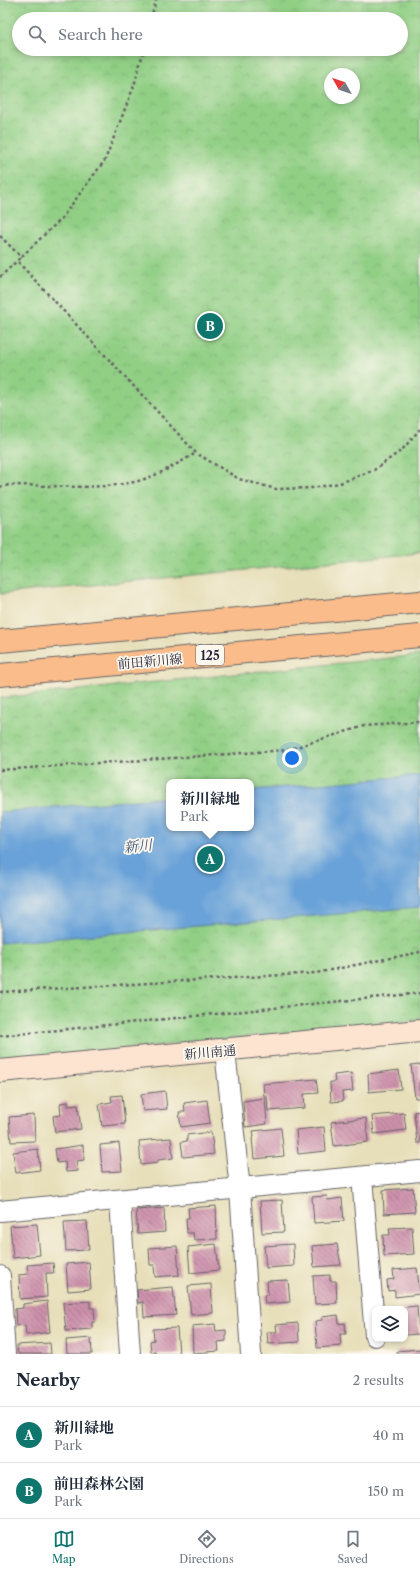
<!DOCTYPE html>
<meta charset="utf-8">
<style>
:root{--surface:#fff;--page:#f6f6f7;--text:#1f2937;--muted:#747a83;--line:#e0e1e3;--accent:#0f766e}
body{margin:0;font-family:"Libre Caslon Text","Noto Serif JP",serif;background:var(--page);color:var(--text)}
.controls{position:absolute;right:12px;bottom:12px;display:grid;overflow:hidden;border-radius:8px;box-shadow:0 2px 6px #0003}
.controls button{width:36px;height:36px;display:grid;place-items:center;padding:0;border:0;border-bottom:1px solid var(--line);background:var(--surface);color:var(--text);font:20px sans-serif}
.compass{position:absolute;left:324px;top:68px;width:36px;height:36px;border-radius:50%;background:var(--surface);box-shadow:0 2px 6px #0003;rotate:310deg}
.you{position:absolute;left:292px;top:758px;width:14px;height:14px;margin:-10px;border:3px solid #fff;border-radius:50%;background:#1a73e8;box-shadow:0 0 0 6px #1a73e833}
.badge{display:grid;place-items:center;width:26px;height:26px;border-radius:50%;background:var(--accent);color:#fff;font-size:13px;font-weight:700}
.pin{position:absolute;translate:-50% -50%;border:2px solid #fff;box-shadow:0 1px 4px #0006}
.popup{position:absolute;left:166px;top:779px;width:88px;height:52px;box-sizing:border-box;display:grid;place-content:center;border-radius:8px;background:var(--surface);filter:drop-shadow(0 1px 3px #0005);font-size:13px;white-space:nowrap;color:var(--muted)}
.popup b{font-size:15px;color:var(--text)}
.popup::after{content:'';position:absolute;left:50%;top:100%;margin-left:-8px;border:8px solid transparent;border-top-color:var(--surface)}
.list{margin:0;padding:0;list-style:none}
h2{display:flex;justify-content:space-between;align-items:center;height:52px;margin:0;padding:0 16px;font-size:17px}
h2 small{font-size:13px;font-weight:400;color:var(--muted)}
.list li{display:grid;grid-template-columns:26px 1fr auto;gap:12px;align-items:center;box-sizing:border-box;height:56px;padding:0 16px;border-top:1px solid var(--line)}
.list b{display:block;font-size:15px;white-space:nowrap}
.list p{margin:0;font-size:13px;white-space:nowrap;color:var(--muted)}
.list em{font-size:13px;font-style:normal;color:var(--muted)}
.icon{flex:none;width:22px;height:22px;fill:none;stroke:currentColor;stroke-width:2;stroke-linecap:round;stroke-linejoin:round}
.map{position:relative;flex:none;width:420px;height:1354px;overflow:hidden}
.search{position:absolute;background:var(--surface);box-shadow:0 2px 6px #0003;left:12px;right:12px;top:12px;height:44px;display:flex;align-items:center;gap:10px;box-sizing:border-box;padding:0 14px;border-radius:22px;color:var(--muted);font-size:15px}
.sheet{height:164px;background:var(--surface)}
nav{display:flex;justify-content:space-around;align-items:center;box-sizing:border-box;height:56px;border-top:1px solid var(--line);background:var(--surface);font-size:11px;color:var(--muted)}
nav a{display:grid;justify-items:center;gap:2px}
nav .on{color:var(--accent)}
.map>svg:first-child{display:block}
</style>
<div class="map">
<svg width="420" height="1354" viewBox="0 0 420 1354">
<defs>
<pattern id="park-crowns" width="20" height="18" patternUnits="userSpaceOnUse"><rect width="20" height="18" fill="#91cf85"/><path d="M2 6a3 3 0 1 1 6 0M12 15a3 3 0 1 1 6 0" fill="none" stroke="#7db174"/></pattern>
<pattern id="building-back-hatch" width="6" height="6" patternUnits="userSpaceOnUse"><rect width="6" height="6" fill="#cd91ab"/><path d="M-1 5l2 2M0 0l6 6M5-1l2 2" fill="none" stroke="#a6768c"/></pattern>
</defs>
<rect width="100%" height="100%" fill="#fbf7ec"/>
<filter id="ink" filterUnits="userSpaceOnUse"><feTurbulence type="fractalNoise" baseFrequency=".025" numOctaves="2"/><feDisplacementMap in="SourceGraphic" scale="8" xChannelSelector="R" yChannelSelector="G"/><feConvolveMatrix kernelMatrix="1 2 1 2 8 2 1 2 1" color-interpolation-filters="sRGB"/></filter>
<filter id="wash" filterUnits="userSpaceOnUse"><feTurbulence type="fractalNoise" baseFrequency=".012" numOctaves="4" result="noise"/><feDisplacementMap in="SourceGraphic" scale="16" xChannelSelector="R" yChannelSelector="G"/><feGaussianBlur stdDeviation="0.9" result="paint"/><feColorMatrix in="noise" values="0 0 0 0 0 0 0 0 0 0 0 0 0 0 0 0 0 1.4 0 .05"/><feComposite in="paint" operator="in"/></filter>
<g filter="url(#wash)">
<rect width="100%" height="100%" fill="#e7dfba"/>
<!-- park -->
<path fill="url(#park-crowns)" stroke="#5a7860" fill-rule="evenodd" d="M0 0H420V553L0 594ZM19 19H401V49H19ZM330 74H354V98H330Z
M420 655V1020L0 1061V698ZM169 782H251V828H169Z"/>
<!-- water -->
<path fill="#69a2d8" stroke="#46628a" d="M420 775V907L0 943V812L169 797V828H251V790Z"/>
<g id="blocks">
<!-- building -->
<path fill="url(#building-back-hatch)" d="M420 1064V1098H415L411 1065Z
M399 1070 401 1089 369 1092 368 1074Z
M351 1073 353 1091 342 1092 343 1101 331 1102 330 1082H335L334 1075Z
M316 1079 318 1093 304 1094 305 1108 268 1111 267 1096H264L263 1084Z
M165 1091 167 1109 143 1111 141 1094Z
M122 1095 125 1124 102 1126 99 1104 112 1102 111 1096Z
M265 1098 267 1124 245 1127 243 1101Z
M207 1100 210 1123 181 1127 179 1112H185L184 1103Z
M68 1102V1106L78 1105 81 1129 55 1132 53 1116 61 1115 60 1106 61 1103Z
M420 1111V1143H417L414 1112Z
M404 1113 406 1130 374 1134 372 1116Z
M34 1115 35 1141 11 1142 9 1117Z
M366 1118 368 1142 334 1146 331 1122Z
M324 1127 326 1151 298 1154 296 1130Z
M281 1128 284 1156 254 1159 252 1138 254 1137 253 1131Z
M211 1132 214 1154 183 1157 181 1142 187 1141V1135Z
M171 1138 173 1158 158 1160V1163L141 1165 139 1141Z
M119 1143 122 1171 102 1172 100 1145Z
M83 1145 84 1160 76 1161 78 1171 66 1172 65 1162 57 1163 55 1149Z
M38 1149 40 1170 16 1173 13 1152Z
M413 1188 415 1212 384 1214 383 1190Z
M327 1196 328 1200 342 1198 344 1221 314 1223 312 1197Z
M282 1200 284 1232 262 1233 260 1201Z
M216 1206 217 1239 194 1240 193 1233H187L186 1218H189L188 1208Z
M164 1208 165 1232 138 1234 136 1210Z
M87 1221 89 1250 66 1251 64 1222Z
M37 1224 40 1255 13 1258 10 1226Z
M412 1227 414 1254 384 1256 383 1235H390L389 1228Z
M216 1244 219 1270 190 1273 188 1247Z
M293 1244 294 1266 266 1268 264 1246Z
M337 1244 341 1265 314 1267 312 1246Z
M177 1246 179 1275 155 1277 154 1265H150L149 1248Z
M89 1262 91 1289 68 1291 66 1264Z
M53 1263 54 1273H46L47 1297 20 1299 19 1275 28 1274 27 1265Z
M417 1268 420 1294 395 1297V1290L388 1291 387 1280 394 1279 393 1270Z
M330 1275V1281H336L337 1303 315 1304 313 1276Z
M288 1280 290 1302 265 1304 264 1295H268L267 1281Z
M211 1284 213 1313 191 1315 188 1286Z
M173 1287 176 1315 144 1317 143 1302 138 1303 137 1290Z
M47 1301 50 1332 26 1335 25 1325 16 1326 15 1309 23 1308V1304Z
M90 1301V1308H94L95 1322H92V1329L66 1331 63 1303Z
M417 1306 419 1334 405 1335V1309L397 1308Z
M338 1315 339 1324 345 1323 346 1334H340L341 1346 317 1348 315 1321 322 1320V1317Z
M298 1323 299 1342 268 1344 267 1332H277L276 1325Z
M215 1324 216 1331 226 1330V1341L218 1342 219 1351 193 1353 192 1326Z
M177 1328 179 1354H155V1352H151L150 1341 154 1340 153 1329Z
M91 1338 92 1354H67L66 1340Z
M50 1343 51 1354H18L17 1345Z
M420 1349V1354H397V1351Z"/>
</g>
</g>
<g filter="url(#ink)">
<use href="#blocks" fill-opacity="0" stroke="#676467" stroke-width="1"/>
<g fill="none" stroke-linecap="round" stroke-linejoin="round">
<!-- street casing -->
<g stroke="#676467" stroke-width="22">
<path id="street" d="M225 1051 240 1189 251 1354
M362 1177 375 1336
M120 1200 130 1354
M0 1211 420 1171
M0 1276 5 1354"/>
</g>
<!-- secondary casing -->
<g stroke="#676467" stroke-width="24">
<path id="secondary" d="M0 1071 420 1031"/>
</g>
<!-- primary casing -->
<g stroke="#676467" stroke-width="24">
<path id="primary" d="M0 641 420 602
M0 675 420 636"/>
</g>
<!-- path -->
<path stroke="#676467" stroke-width="2.5" stroke-dasharray="3 3" stroke-linecap="butt" d="M151 19 156 0
M0 236 22 258
M18 262 196 453 239 479 276 489 312 488 340 483 374 470 402 450 420 429
M0 277 61 219 105 160 134 86 144 49
M0 487 9 485C49 485 90 490 129 483 153 479 175 465 196 453
M0 770 287 750 364 726 420 722
M0 992 316 973 420 952
M0 1036 420 993"/>
<!-- street -->
<use href="#street" stroke="#fff" stroke-width="20"/>
<!-- secondary -->
<use href="#secondary" stroke="#fde4d0" stroke-width="22"/>
<!-- primary -->
<use href="#primary" stroke="#f9bc8a" stroke-width="22"/>
</g>
</g>
<g text-anchor="middle" dominant-baseline="central" stroke-width="3.5" stroke-linejoin="round" paint-order="stroke">
<!-- shield labels -->
<rect fill="#fbf7ec" stroke="#636270" stroke-width="1" x="196" y="645" width="28" height="20" rx="3"/>
<g font-size="12" font-weight="bold" fill="#22223b">
<text x="210" y="655">125</text>
</g>
<!-- street labels -->
<g font-size="13" fill="#22223b" stroke="#fbf7ec">
<text transform="translate(150 661) rotate(-5)">前田新川線</text>
<text transform="translate(210 1052) rotate(-5)">新川南通</text>
</g>
<!-- water labels -->
<g font-size="14" font-style="italic" fill="#3e557a" stroke="#fbf7ec">
<text transform="translate(138 846) rotate(-6)">新川</text>
</g>
</g>
</svg>
<div class="controls">
<button><svg class="icon" aria-label="layers" viewBox="0 0 24 24"><path d="M12 4l9 5-9 5-9-5zM3 14l9 5 9-5"/></svg></button>
</div>
<svg class="compass" viewBox="-18 -18 36 36"><path d="M0-13l5 13h-10z" fill="#e53935"/><path d="M0 13l5-13h-10z" fill="#747a83"/></svg>
<div class="you"></div>
<div class="pin badge" style="left:210px;top:859px">A</div>
<div class="popup"><b>新川緑地</b>Park</div>
<div class="pin badge" style="left:210px;top:326px">B</div>
<div class="search"><svg class="icon" aria-label="search" viewBox="0 0 24 24"><circle cx="10" cy="10" r="6"/><path d="M15 15l6 6"/></svg>Search here</div>
</div>
<section class="sheet">
<h2>Nearby<small>2 results</small></h2>
<ul class="list">
<li><span class="badge">A</span><div><b>新川緑地</b><p>Park</p></div><em>40 m</em></li>
<li><span class="badge">B</span><div><b>前田森林公園</b><p>Park</p></div><em>150 m</em></li>
</ul>
</section>
<nav>
<a class="on"><svg class="icon" aria-label="map" viewBox="0 0 24 24"><path d="M3 6l6-2 6 2 6-2v14l-6 2-6-2-6 2zM9 4v14M15 6v14"/></svg>Map</a>
<a><svg class="icon" aria-label="directions" viewBox="0 0 24 24"><path d="M12 3l9 9-9 9-9-9zM9 14v-3h6M13 9l2 2-2 2"/></svg>Directions</a>
<a><svg class="icon" aria-label="saved" viewBox="0 0 24 24"><path d="M7 4h10v16l-5-4-5 4z"/></svg>Saved</a>
</nav>
